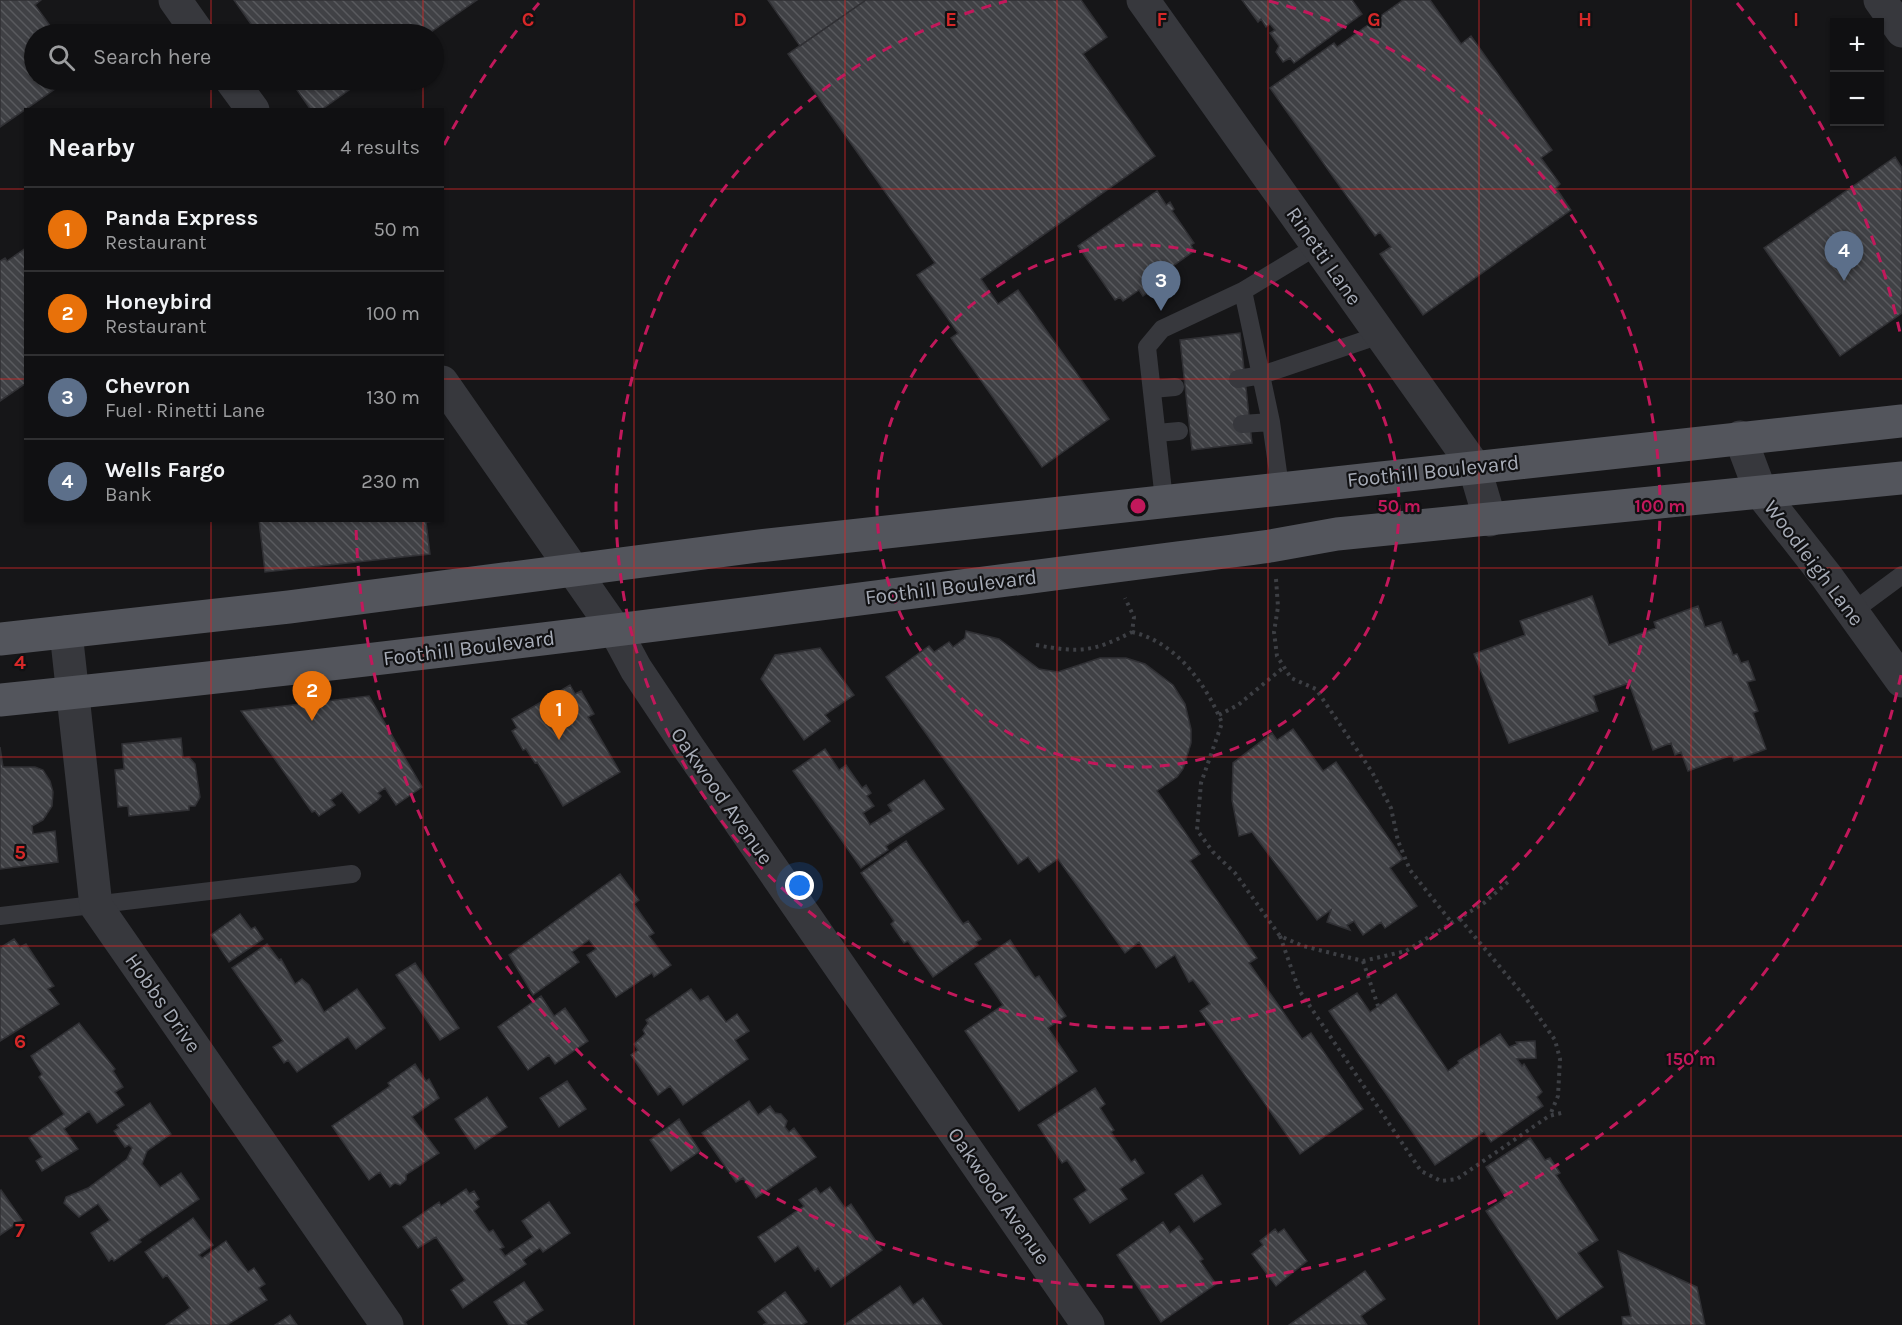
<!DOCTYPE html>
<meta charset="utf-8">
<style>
:root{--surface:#101012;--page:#1e1e20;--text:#f1f3f6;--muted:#9c9d9f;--line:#303032;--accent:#db2777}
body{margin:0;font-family:Karla,sans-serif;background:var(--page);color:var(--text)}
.controls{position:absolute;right:18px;top:18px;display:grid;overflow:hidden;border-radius:0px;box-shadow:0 2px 4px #0004}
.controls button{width:54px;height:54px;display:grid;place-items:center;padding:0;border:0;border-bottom:2px solid var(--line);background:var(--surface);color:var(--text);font:30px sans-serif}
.you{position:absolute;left:800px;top:886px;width:21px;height:21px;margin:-15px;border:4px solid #fff;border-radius:50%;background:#1a73e8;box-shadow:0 0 0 9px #1a73e833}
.badge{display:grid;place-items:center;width:39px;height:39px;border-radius:50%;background:var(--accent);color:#fff;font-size:20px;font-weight:700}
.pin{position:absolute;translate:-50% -50px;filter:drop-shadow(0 2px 3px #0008)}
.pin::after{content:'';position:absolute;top:32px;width:21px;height:18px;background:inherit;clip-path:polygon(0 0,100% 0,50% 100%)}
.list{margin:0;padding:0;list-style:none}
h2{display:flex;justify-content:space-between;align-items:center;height:78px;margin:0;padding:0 24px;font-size:26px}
h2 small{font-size:20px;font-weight:400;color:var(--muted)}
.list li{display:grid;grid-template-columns:39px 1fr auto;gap:18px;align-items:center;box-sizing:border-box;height:84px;padding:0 24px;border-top:2px solid var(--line)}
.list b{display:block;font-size:22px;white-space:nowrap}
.list p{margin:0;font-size:20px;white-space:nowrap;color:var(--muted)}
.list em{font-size:20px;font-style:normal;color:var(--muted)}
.icon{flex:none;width:33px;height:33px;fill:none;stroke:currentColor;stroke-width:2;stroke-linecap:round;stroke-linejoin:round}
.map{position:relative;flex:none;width:1902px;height:1325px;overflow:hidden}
.search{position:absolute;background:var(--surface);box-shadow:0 2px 4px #0004;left:24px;top:24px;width:420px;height:66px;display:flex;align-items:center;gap:15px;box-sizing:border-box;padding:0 21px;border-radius:33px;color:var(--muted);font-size:22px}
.panel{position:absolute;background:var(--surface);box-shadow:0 2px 4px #0004;left:24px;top:108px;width:420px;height:414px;border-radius:0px}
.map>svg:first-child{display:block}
</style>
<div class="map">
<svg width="1902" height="1325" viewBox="0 0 1902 1325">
<defs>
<pattern id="building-back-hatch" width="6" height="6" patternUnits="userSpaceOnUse" patternTransform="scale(1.5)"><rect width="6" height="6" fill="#404145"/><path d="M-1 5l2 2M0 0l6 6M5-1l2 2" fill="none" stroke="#595a5e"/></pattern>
</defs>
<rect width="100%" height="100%" fill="#161618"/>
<!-- building -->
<path fill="url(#building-back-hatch)" stroke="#303034" stroke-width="1.5" d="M0 0H41L35 5 56 34H34V80H68L0 127Z
M234 0H477L428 34H258Z
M768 0H866L800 46Z
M866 0H1081L1107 37 1083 54 1155 156 981 279 998 304 1018 290 1109 419 1042 467 951 338 958 333 917 275 935 263 788 54Z
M1242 0H1352L1362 14 1294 63 1290 58 1283 62 1276 52 1279 46 1270 33 1275 30 1270 24 1266 27 1261 19 1258 22Z
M1403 0H1430L1461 44 1471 36 1552 150 1541 158 1560 184 1556 188 1571 210 1423 315 1380 254 1391 247 1380 232 1375 236 1270 88 1334 43 1337 47Z
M290 80H363L321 110H311Z
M1895 157 1902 168V313L1840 356 1764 248Z
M1157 191 1166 205 1170 202 1174 209 1172 211 1194 243 1191 245 1194 251 1166 271 1170 277 1143 296 1139 290 1123 301 1120 297 1115 300 1078 246Z
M26 248V383L0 401V261L5 258 7 261Z
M1240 333 1252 443 1192 450 1180 340Z
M259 520H442L426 522 430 554 265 572Z
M1592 596 1609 645 1656 628 1654 622 1698 606 1705 627 1721 622 1733 655 1737 654 1741 663 1748 661 1755 680 1747 682 1758 711 1753 713 1766 749 1734 761 1732 755 1688 771 1681 752 1675 755 1671 743 1653 750 1629 683 1593 696 1598 711 1509 743 1474 654 1525 635 1520 621Z
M966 631 999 639 1039 669 1058 672 1100 658H1126L1145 664 1173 685 1185 704 1191 729V743L1183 769 1177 777 1157 791 1200 854 1190 861 1257 958 1249 963 1302 1039 1311 1033 1363 1109 1300 1154 1200 1011 1210 1004 1193 980 1189 982 1175 955 1156 968 1139 942 1125 953 1058 859 1039 872 1028 857 1018 864 886 677 929 646 934 652 949 642 953 647 965 638Z
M820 648 854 695 825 715 830 721 804 740 761 679 775 655Z
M570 685 575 694 581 691 594 714 588 717 620 772 563 806 537 762 535 763 526 749 523 750 512 731 517 728 512 719Z
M369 696 422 787 396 805 385 788 378 793 381 796 378 800 359 813 342 792 331 800 335 805 319 816 315 811 312 812 241 711Z
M1293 729 1323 771 1336 762 1403 859 1390 868 1417 906 1385 928 1381 922 1363 935 1354 921 1347 925 1350 930 1327 922 1331 910 1317 920 1252 832 1239 836 1232 800 1233 763 1272 733 1277 740Z
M181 738 183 758 189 757 195 764 200 797 195 806H189V810L129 816 128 806 118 807 117 792 115 770 124 769 122 744Z
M0 747 3 767H35L43 770 50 781 53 792 52 806 43 820 32 826 33 834 55 831 58 862 0 869Z
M825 749 839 770 846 765 862 788 866 785 871 793 867 796 874 806 863 813 870 825 892 811 888 805 924 780 944 809 886 846 888 850 861 868 793 771Z
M906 841 963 924 968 921 981 939 976 942 978 945 933 977 908 941 904 943 891 924 894 921 861 873Z
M620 874 639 900 634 904 654 933 649 936 671 965 654 977 652 973 616 997 587 955 596 949 589 940 572 952 579 962 533 995 509 955Z
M240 914 251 929 255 927 263 939 229 962 211 935Z
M14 939 20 947 26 944 54 986 48 989 59 1004 0 1041V948Z
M1010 940 1035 978 1039 976 1066 1016 1048 1028 1077 1071 1019 1111 965 1031 1003 1005 975 964Z
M267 944 279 960 281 959 295 984 302 979 309 985 324 1012 357 989 385 1028 356 1049 348 1037 297 1072 288 1060 284 1063 273 1047 283 1041 232 968Z
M415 963 459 1028 440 1040 396 975Z
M691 989 700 1001 708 996 726 1022 737 1014 749 1031 735 1040 748 1059 683 1105 670 1086 658 1095 631 1055 638 1050 634 1044 645 1034 643 1030 648 1023 646 1020Z
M1357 993 1370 1012 1396 994 1448 1071 1459 1063 1458 1061 1500 1034 1509 1047 1517 1044 1516 1042 1535 1041 1536 1058 1517 1059 1522 1066 1524 1064 1542 1092 1537 1097 1543 1106 1491 1142 1484 1132 1435 1165 1329 1011Z
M541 996 554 1016 565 1008 588 1041 555 1064 549 1055 528 1070 498 1027Z
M79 1023 115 1069 113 1071 123 1087 115 1092 124 1105 97 1123 89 1111 64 1129 78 1149 42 1171 36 1161 42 1157 29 1138 64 1114 39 1077 42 1074 31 1056Z
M415 1064 426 1081 429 1079 439 1098 412 1117 439 1153 406 1175V1180L400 1185 395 1183 390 1187 380 1172 369 1180 332 1126 390 1086 388 1083Z
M567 1081 586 1109 559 1127 540 1098Z
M1095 1088 1105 1104 1100 1108 1114 1130 1111 1132 1131 1162 1135 1159 1144 1173 1120 1189 1127 1199 1090 1223 1074 1199 1087 1190 1067 1160 1062 1163 1038 1125Z
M487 1097 507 1127 475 1149 455 1119Z
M749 1101 758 1115 770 1106 775 1113 781 1114 787 1121 785 1127 789 1132 794 1128 816 1157 756 1198 743 1178 736 1182 702 1133Z
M150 1103 171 1134 147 1151 142 1164 160 1187 181 1173 199 1199 139 1240 141 1242 114 1261 112 1258 109 1261 91 1233 110 1220 98 1204 79 1217 64 1203 66 1197 88 1188 127 1159 132 1148 129 1145 125 1147 114 1131 119 1128 117 1125Z
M679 1119 700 1151 671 1171 650 1140Z
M1530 1138 1545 1160 1550 1158 1560 1173 1556 1175 1598 1240 1578 1253 1603 1287 1557 1319 1486 1211 1506 1198 1486 1167Z
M1202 1175 1221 1204 1194 1222 1175 1194Z
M830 1187 845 1208 851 1204 882 1250 831 1287 818 1268 815 1271 798 1246 775 1262 758 1237 804 1206 799 1200 816 1188 820 1194Z
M466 1189 469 1194 474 1191 479 1199 475 1202 479 1207 474 1211 489 1232 493 1230 504 1247 500 1249 505 1256 533 1237 522 1221 549 1202 570 1233 543 1252 540 1248 523 1260 526 1264 463 1308 451 1290 465 1280 436 1237 418 1248 403 1227 439 1202 441 1206Z
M1 1190 22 1220 0 1235V1191Z
M193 1218 213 1245 199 1255 202 1258 226 1241 248 1272 254 1268 265 1284 259 1288 267 1300 227 1325H166L190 1308 167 1275 163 1278 145 1252Z
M1163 1222 1170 1233 1179 1226 1203 1259 1200 1261 1216 1284 1161 1322 1117 1255Z
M1275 1229 1278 1233 1284 1229 1307 1261 1276 1286 1252 1254 1263 1245 1260 1241Z
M1618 1251 1697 1287 1705 1325H1623L1622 1317 1631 1316Z
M1365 1271 1385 1299 1361 1316 1367 1325H1289Z
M524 1282 543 1310 525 1322 527 1325H509L494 1302Z
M900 1286 913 1305 923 1298 942 1325H844Z
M785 1292 807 1322 802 1325H763L767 1323 758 1312Z
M290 1315 297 1325H275Z"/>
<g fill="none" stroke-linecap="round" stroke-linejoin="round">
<!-- path -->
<path stroke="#3d3f44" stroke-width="4" stroke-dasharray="3 4.5" stroke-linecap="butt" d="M1276 579 1278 607 1274 632 1277 656 1291 678 1316 689 1372 772 1391 808 1398 841 1410 870 1452 923
M1132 632C1176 642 1206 684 1222 723L1201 783 1197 830 1213 852 1235 873 1280 936 1303 946 1363 961 1406 951 1484 903 1509 881
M1036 645C1079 653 1093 652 1132 632L1134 617 1125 598
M1219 715 1238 705 1284 667
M1460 919 1525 997 1555 1040 1560 1059 1558 1096 1550 1115
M1280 936 1299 990 1421 1171 1441 1181 1457 1179 1549 1116 1565 1112
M1363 961 1378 1006"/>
<!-- service -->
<path stroke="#37383d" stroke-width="18" d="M1243 291 1271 422 1280 487
M1238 379 1262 375 1380 335
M1152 389 1175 387
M1242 424 1271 422
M1157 433 1179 431
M1164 500 1147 347 1162 329 1243 291 1317 246
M1852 612 1902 575
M0 916 352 874"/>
<!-- minor -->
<path stroke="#37383d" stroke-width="33" d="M1143 0 1474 466 1490 520
M1880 0 1902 31
M1740 437 1761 493 1827 577 1902 681
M615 630 636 669 688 747 1088 1325
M66 632 96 906 387 1325"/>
<!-- tertiary -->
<path stroke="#37383d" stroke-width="33" d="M175 0 199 34
M231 80 253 110
M442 382 615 630"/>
<!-- primary -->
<path stroke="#53555c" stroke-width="33" d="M0 639 289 607 758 546 1902 421
M0 700C424 657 847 601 1270 546L1337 534 1902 478"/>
</g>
<!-- grid -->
<path fill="none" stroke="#d62828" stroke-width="1.5" stroke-opacity="0.55" d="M211 0V34M423 0V34M634 0V1325M845 0V1325M1057 0V1325M1268 0V1325M1479 0V1325M1691 0V1325M211 80V110M423 80V110M0 189H26M442 189H1902M0 379H26M442 379H1902M211 520V1325M423 520V1325M0 568H1902M0 757H1902M0 946H1902M0 1136H1902"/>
<!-- distance rings -->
<g fill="none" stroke="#c2185b" stroke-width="3" stroke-dasharray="10 8">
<circle cx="1138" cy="506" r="261"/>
<path d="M1269 1A522 522 0 1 1 1007 1"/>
<path d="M1901 675A782 782 0 0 1 356 526M444 145A782 782 0 0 1 539 3M1737 3A782 782 0 0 1 1901 337"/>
</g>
<g text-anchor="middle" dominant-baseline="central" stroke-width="4.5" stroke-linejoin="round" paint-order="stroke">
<!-- street labels -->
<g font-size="21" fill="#a8adb8" stroke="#111113">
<text transform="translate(1324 256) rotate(55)">Rinetti Lane</text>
<text transform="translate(1433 471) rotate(-6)">Foothill Boulevard</text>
<text transform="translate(1814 563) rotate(53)">Woodleigh Lane</text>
<text transform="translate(951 587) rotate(-7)">Foothill Boulevard</text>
<text transform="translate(469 648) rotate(-7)">Foothill Boulevard</text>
<text transform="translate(722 796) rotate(55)">Oakwood Avenue</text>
<text transform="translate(163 1003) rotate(55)">Hobbs Drive</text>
<text transform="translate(999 1196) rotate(55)">Oakwood Avenue</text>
</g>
</g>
<g font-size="20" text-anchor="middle" font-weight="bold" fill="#d62828" stroke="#111113" stroke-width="4.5" stroke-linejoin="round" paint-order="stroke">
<text x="528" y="26">C</text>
<text x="740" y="26">D</text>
<text x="951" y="26">E</text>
<text x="1162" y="26">F</text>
<text x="1374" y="26">G</text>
<text x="1585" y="26">H</text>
<text x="1796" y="26">I</text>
<text x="20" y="669">4</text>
<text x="20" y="859">5</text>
<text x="20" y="1048">6</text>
<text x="20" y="1237">7</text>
</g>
<circle cx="1138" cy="506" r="9" fill="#c2185b" stroke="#111113" stroke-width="3"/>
<g font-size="18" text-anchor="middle" font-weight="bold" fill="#c2185b" stroke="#111113" stroke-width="4.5" stroke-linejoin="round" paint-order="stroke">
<text x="1399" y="512">50 m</text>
<text x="1660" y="512">100 m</text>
<text x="1691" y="1065">150 m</text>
</g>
</svg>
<div class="controls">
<button>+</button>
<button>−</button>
</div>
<div class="you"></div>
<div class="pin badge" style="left:559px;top:740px;background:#e8710a">1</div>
<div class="pin badge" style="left:312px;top:721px;background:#e8710a">2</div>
<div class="pin badge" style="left:1161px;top:311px;background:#5c6f8a">3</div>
<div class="pin badge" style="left:1844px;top:281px;background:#5c6f8a">4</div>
<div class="search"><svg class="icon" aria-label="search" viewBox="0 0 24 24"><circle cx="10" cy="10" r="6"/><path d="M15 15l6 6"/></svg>Search here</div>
<section class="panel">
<h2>Nearby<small>4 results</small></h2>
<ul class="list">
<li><span class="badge" style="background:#e8710a">1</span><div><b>Panda Express</b><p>Restaurant</p></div><em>50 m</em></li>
<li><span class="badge" style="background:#e8710a">2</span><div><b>Honeybird</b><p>Restaurant</p></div><em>100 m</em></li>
<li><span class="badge" style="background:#5c6f8a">3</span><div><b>Chevron</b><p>Fuel · Rinetti Lane</p></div><em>130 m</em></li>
<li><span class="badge" style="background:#5c6f8a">4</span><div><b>Wells Fargo</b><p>Bank</p></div><em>230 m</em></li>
</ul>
</section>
</div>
